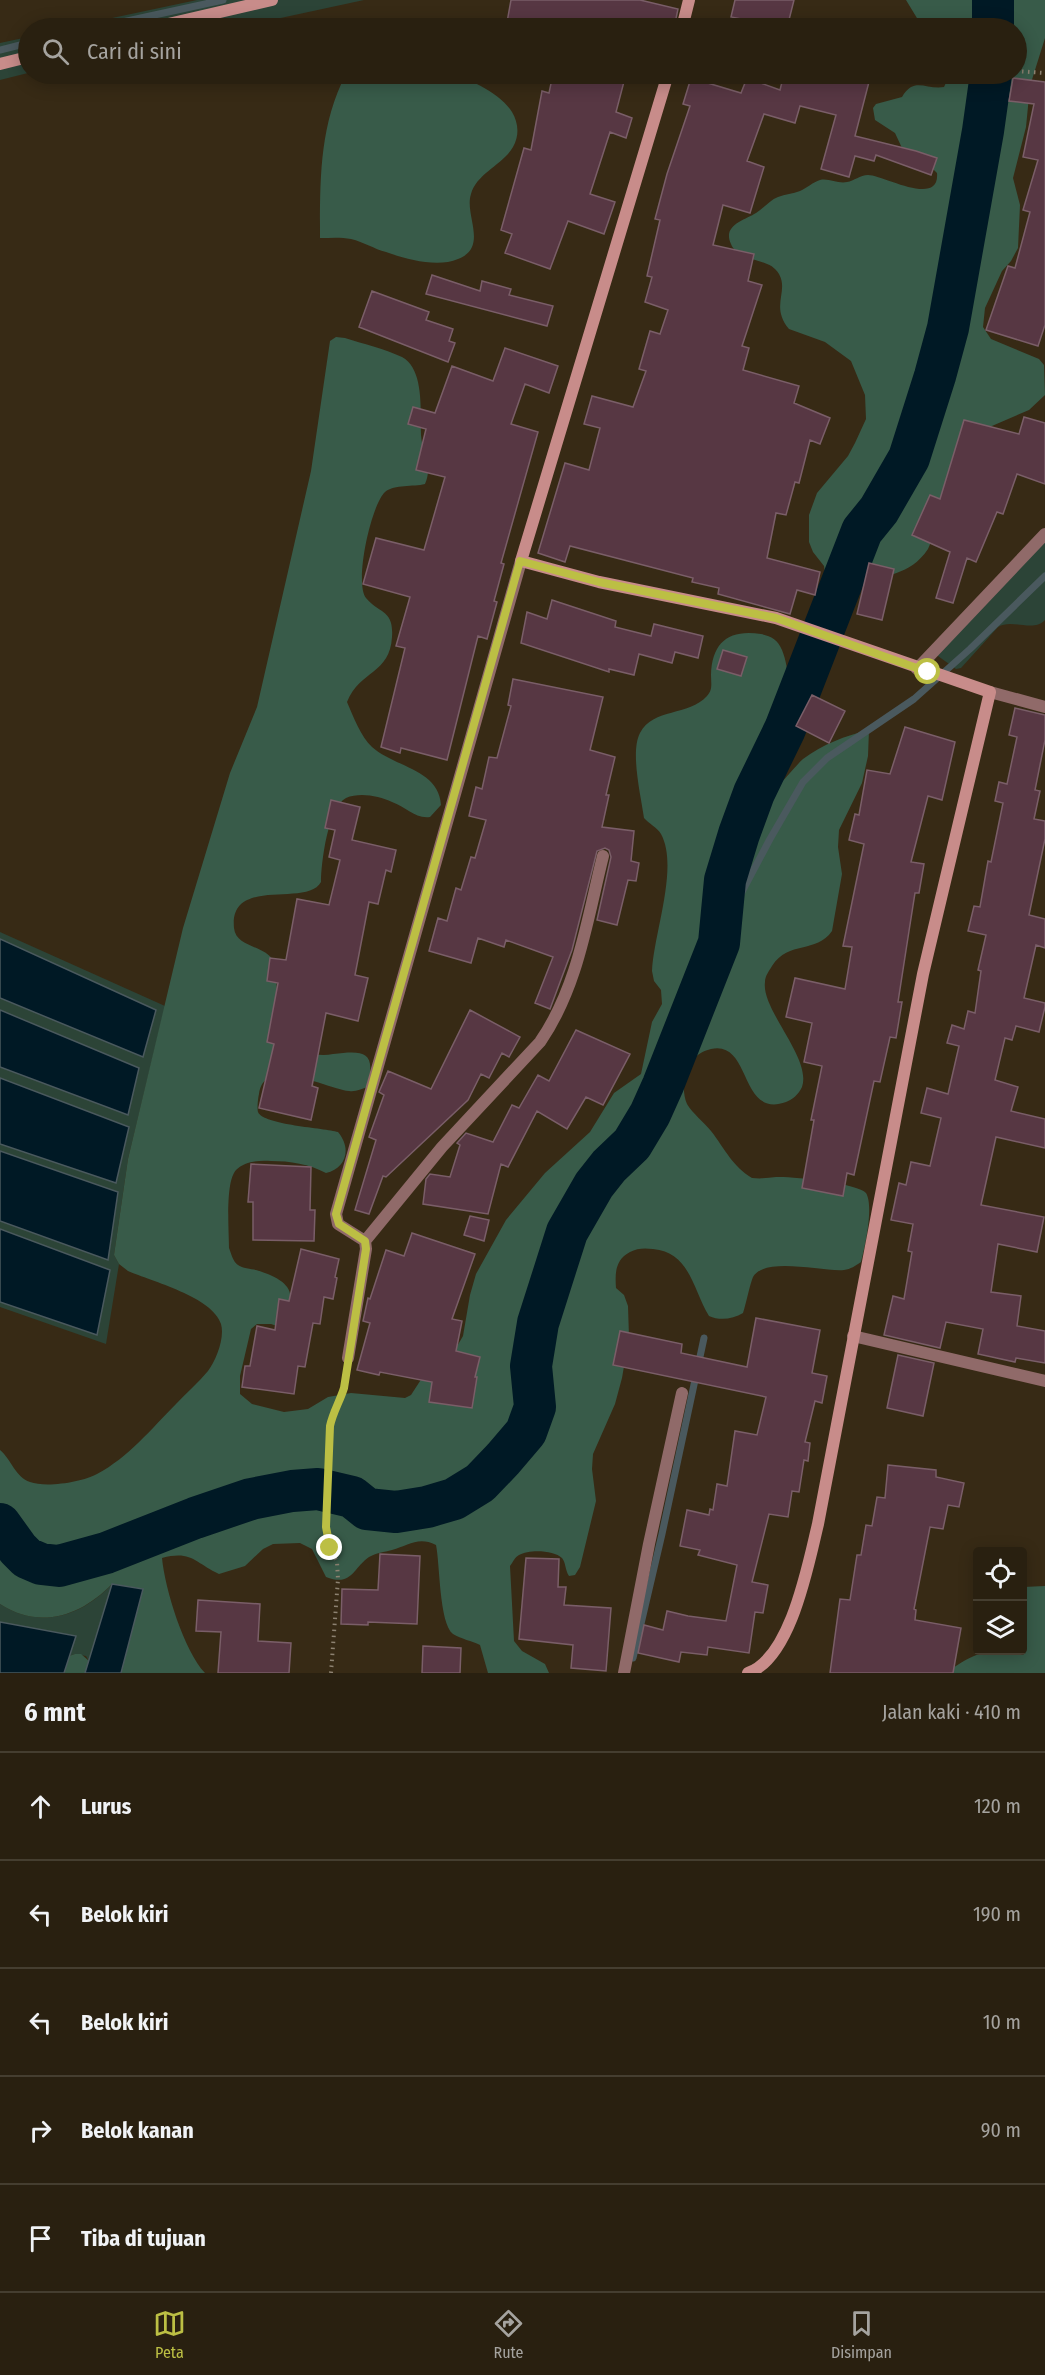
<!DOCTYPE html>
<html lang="id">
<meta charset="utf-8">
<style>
:root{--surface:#292010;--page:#352d1e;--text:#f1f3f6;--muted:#a5a39f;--line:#453e30;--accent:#bcbf44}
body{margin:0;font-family:"Fira Sans Condensed",sans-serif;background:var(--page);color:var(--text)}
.controls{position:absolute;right:18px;bottom:18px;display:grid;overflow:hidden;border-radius:6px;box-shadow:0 3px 15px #0003}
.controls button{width:54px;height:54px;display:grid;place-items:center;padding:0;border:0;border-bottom:2px solid var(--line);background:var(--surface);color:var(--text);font:30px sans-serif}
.stop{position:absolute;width:18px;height:18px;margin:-14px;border:4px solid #bcbf44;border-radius:50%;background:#fff}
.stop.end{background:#bcbf44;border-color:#fff;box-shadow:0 2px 6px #0008}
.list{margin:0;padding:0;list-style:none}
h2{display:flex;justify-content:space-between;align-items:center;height:78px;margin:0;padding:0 24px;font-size:26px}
h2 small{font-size:20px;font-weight:400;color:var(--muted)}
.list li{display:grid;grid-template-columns:39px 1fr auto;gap:18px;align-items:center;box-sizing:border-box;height:108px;padding:0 24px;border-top:2px solid var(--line)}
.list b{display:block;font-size:22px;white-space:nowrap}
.list em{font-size:20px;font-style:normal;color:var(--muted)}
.icon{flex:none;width:33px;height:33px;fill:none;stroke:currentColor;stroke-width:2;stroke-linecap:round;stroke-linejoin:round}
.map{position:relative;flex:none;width:1045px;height:1673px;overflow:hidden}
.search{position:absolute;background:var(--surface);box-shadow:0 3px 15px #0003;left:18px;right:18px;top:18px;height:66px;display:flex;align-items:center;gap:15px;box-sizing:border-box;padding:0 21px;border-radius:33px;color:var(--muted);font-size:22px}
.sheet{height:618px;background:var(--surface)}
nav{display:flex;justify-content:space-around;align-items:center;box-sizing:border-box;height:84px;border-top:2px solid var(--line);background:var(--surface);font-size:16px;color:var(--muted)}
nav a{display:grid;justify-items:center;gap:3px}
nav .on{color:var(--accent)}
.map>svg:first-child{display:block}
</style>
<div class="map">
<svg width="1045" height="1673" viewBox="0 0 1045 1673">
<rect width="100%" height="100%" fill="#372a15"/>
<!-- green -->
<path fill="#2c4437" d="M197 0H364L234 28H65Z
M28 37V73L0 80V43Z
M1045 539V620C1033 633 1012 618 998 627L961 668 956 669 938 656 936 652Z
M0 932 165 1006 128 1159 114 1255 119 1264 106 1344 0 1307V1302L97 1335 110 1270 0 1229V1221L108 1260 118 1192 0 1151V1144L116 1183 129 1127 0 1078V1067L128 1115 139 1068 0 1010V998L143 1056 156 1010 0 939Z
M112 1584 89 1661 86 1656 75 1654 69 1656 75 1636 0 1622V1604C40 1630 82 1616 112 1584Z"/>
<!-- forest -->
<path fill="#385b49" d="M906 0H1045V38L1030 86 1026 127 1013 178 1020 205 1018 248 1011 261 1002 271 985 308 983 327 991 339 1039 359 1044 365 1045 395 1029 410 978 432 928 549C909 577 886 572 859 588 843 597 847 616 824 614L821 610 826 580 824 566 813 552 809 542V515L817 493 848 456 855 443 866 419 865 395 851 361 825 342 789 329C770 306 789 292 779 274 769 256 739 264 731 244 722 225 745 220 756 213 764 208 770 200 778 197 785 194 793 194 800 191 807 188 813 182 820 180 829 178 838 184 847 182 854 181 860 175 868 175 883 175 940 208 937 173L928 164 902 148 895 133 875 120 873 108 876 104 902 97C914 76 926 90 944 87L950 74H1016V28H923Z
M346 74C368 74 391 74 414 74 425 74 436 72 446 74 468 77 500 93 512 112 518 122 520 135 513 147 503 165 477 173 471 194 464 215 489 247 458 259 437 268 406 259 386 252 374 249 364 242 351 239 341 237 330 238 320 238 320 181 319 126 346 74Z
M336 337 345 338C364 344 385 349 402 357 425 369 420 414 421 435 422 453 433 467 425 484 413 487 395 484 385 492 371 505 354 583 366 598 379 614 394 609 392 637 390 674 360 670 347 702 353 716 361 737 372 747 394 767 439 769 441 805L430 817C415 819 406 807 392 802 379 796 360 792 346 798 328 807 321 863 321 882 307 908 229 875 234 928 236 948 266 945 274 962 278 972 275 984 278 995 283 1015 296 1035 304 1054 313 1054 324 1056 333 1054 364 1050 377 1051 367 1087 361 1089 356 1092 349 1091 327 1089 264 1054 259 1094 258 1098 257 1108 258 1112 263 1125 325 1128 338 1132 352 1149 346 1168 326 1173 309 1164 290 1161 271 1161 260 1160 245 1161 236 1170 225 1182 229 1231 229 1248 231 1253 233 1262 238 1265 242 1268 251 1269 256 1270 292 1281 300 1294 280 1327L271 1324H257L251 1329 240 1376V1394L252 1404 284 1412 308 1409 328 1397 351 1393 405 1398 411 1395 422 1378 456 1348 463 1336 470 1295 476 1274 506 1220 545 1173 590 1132 614 1093 641 1074 652 1022 662 1004 661 990 654 981 652 971C654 932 679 867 661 834 657 827 649 824 644 818 641 796 630 752 640 733 653 708 689 716 707 696 713 690 711 683 711 675 712 642 729 629 761 634 771 636 778 640 782 650 789 667 791 695 783 713 780 721 773 728 769 736 763 750 763 767 766 781L776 786C784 782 795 766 803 759 823 744 845 736 869 730L868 756 862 783 839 830 838 847 842 874 832 931C816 954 789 940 772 966 769 971 765 976 765 982 761 1010 812 1058 802 1087 799 1094 792 1100 786 1102 739 1119 752 1040 711 1049 702 1051 695 1056 689 1064 683 1074 682 1093 687 1104 693 1114 704 1122 711 1131 725 1149 733 1167 752 1178 761 1179 768 1178 776 1177 790 1176 858 1183 866 1193 874 1206 865 1247 861 1262 855 1266 851 1269 844 1270 823 1272 765 1256 753 1277 750 1284 746 1304 743 1313 733 1319 720 1321 709 1316 693 1290 690 1252 653 1249 645 1248 637 1248 630 1252 615 1260 615 1273 616 1288L624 1295 628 1306 629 1337 622 1378 615 1404 593 1454 592 1469 596 1501 580 1567 575 1575 569 1576C565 1570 566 1563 562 1558 554 1550 529 1549 519 1555 515 1557 513 1562 510 1566L514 1641 522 1651 545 1664 549 1673H488L480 1645C472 1641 461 1639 453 1634 439 1623 440 1564 436 1545 418 1536 408 1546 392 1550 384 1552 376 1553 369 1557 353 1568 352 1587 326 1577L312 1549 300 1543 273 1544 263 1549 245 1566 219 1574C195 1563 192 1550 162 1558 165 1589 184 1651 205 1673H121L143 1589 112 1584C81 1616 40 1630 0 1604V1450C11 1459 16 1478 30 1482 46 1488 83 1482 97 1474 129 1457 151 1429 176 1404 186 1393 198 1383 208 1371 216 1360 225 1338 221 1324 213 1297 151 1281 128 1271L119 1264 114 1255 128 1159 183 928 230 773 257 707 311 471 330 341Z
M1045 1586V1673H946C979 1650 983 1651 1022 1650L1023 1587Z
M75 1654H81L89 1661 85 1673H64L69 1656Z"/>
<!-- water -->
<path fill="#001925" stroke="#4a595e" stroke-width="1.5" d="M0 939 156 1010 143 1057 0 998Z
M0 1010 139 1068 128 1115 0 1067Z
M0 1078 129 1127 116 1183 0 1144Z
M0 1151 118 1192 108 1260 0 1221Z
M0 1229 110 1270 97 1335 0 1302Z
M112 1584 143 1589 121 1673H85Z
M0 1622 76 1636 64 1673H0Z"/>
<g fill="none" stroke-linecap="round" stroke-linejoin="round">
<!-- stream -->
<path stroke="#4a595e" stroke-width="7" d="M95 28 223 0
M0 50 28 43
M719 943 735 905 770 839 803 782 827 758 914 699 970 649 1045 576
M633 1658 662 1534 704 1338"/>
<!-- river -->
<path stroke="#001925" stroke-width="42" d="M993 0V28
M0 1524 18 1549 27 1558 41 1564 59 1566 106 1553 195 1518 251 1499 292 1491 318 1489 352 1497 367 1509 396 1512 427 1507 454 1499 480 1483 503 1459 526 1432 535 1407 531 1366 538 1323 567 1232 594 1185 609 1166 632 1144 650 1114 663 1085 719 943 725 880 739 834 754 793 785 729 862 531 879 510 909 458 935 376 948 328 983 131 991 74"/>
</g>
<!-- building -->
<path fill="#573743" stroke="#7a5e68" stroke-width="1.5" d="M511 0H640L678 9 674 28H506Z
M735 0H794L787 28 731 17Z
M553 74H626L616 112 632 118 626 138 610 132 590 194 615 202 604 234 568 221 550 269 505 253 512 234 501 230 524 148 531 150 542 91 549 93Z
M784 74H853L870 78 855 136 916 151 937 158 931 175 876 155 874 161 855 156 849 177 821 169 836 115 800 106 795 123 764 114 747 161 764 167 750 213 723 205 713 245 754 254 748 281 762 285 742 346 749 348 743 370 799 386 794 403 830 418 820 444 810 440 799 483 795 482 786 515 776 513 767 558 820 572 815 595 797 590 790 614 718 594 719 588 692 582 693 578 570 546 565 562 538 553 565 463 589 470 600 428 584 424 592 396 633 407 646 371 639 369 650 331 660 334 668 310 645 302 652 277 647 276 660 220 655 219 667 174 690 106 683 104 691 78 741 93 747 78 780 90Z
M1013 78 1045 82V325L1038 346 986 330 1008 266 1015 268 1030 212 1023 210 1038 160 1023 157 1034 104 1009 101Z
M432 275 480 291 482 281 511 289 509 295 553 306 547 326 426 294Z
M372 291 429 312 426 320 453 329 449 341 455 343 448 362 359 327Z
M505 348 558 366 549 393 525 384 511 424 538 432 501 563 504 564 494 601 497 602 487 639 478 636 447 760 401 748 400 753 381 747 405 648 396 646 410 597 363 584 376 538 424 550 445 477 416 470 426 429 408 424 413 407 435 413 452 366 493 381Z
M1024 417 1045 423V484L1017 474 1003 514 997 512 976 562 967 558 953 603 936 598 950 552 912 535 930 495 940 499 964 420 1019 434Z
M869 563 894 569 882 620 857 614Z
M552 600 616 621 615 627 651 636 654 624 703 636 698 658 675 652 672 663 639 654 634 675 609 669V672L521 643 527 612 547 619Z
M723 650 747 657 741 676 717 669Z
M513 679 603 697 590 750 615 757 606 795H609L602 827 634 831 631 861 639 863 636 881 628 880 617 925 597 920 611 857 609 850 605 848 597 851 572 950 550 1009 535 1003 553 957 506 940 504 947 478 938 471 963 429 951 438 918 447 921 456 888 461 890 471 857 475 858 486 820 469 816 476 787 482 789 489 757 497 758 511 706 508 705Z
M812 695 845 711 829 743 796 726Z
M1015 708 1045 715V740L1035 790 1040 791 1034 819 1045 821V839L1029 915 1045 919V948L1036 945 1024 998 1045 1003V1007L1039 1032 1016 1026 1012 1040 1005 1038 995 1080 1018 1087 1011 1111 1045 1119V1148L996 1137 981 1205 1044 1217 1037 1252 998 1244 991 1292 1021 1296 1017 1326 1045 1331V1363L1016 1358 1015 1362 978 1354 983 1329 946 1322 940 1348 884 1335 893 1296 904 1299 912 1252 908 1251 913 1224 891 1220 899 1183 906 1185 911 1162 930 1166 941 1118 921 1113 927 1088 948 1094 959 1046 947 1043 952 1025 964 1029 968 1011 975 1013 981 971 978 970 986 935 968 931 974 906 980 907 988 861 991 862 1003 803 995 801 999 782 1007 784 1017 737 1009 735Z
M905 727 955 742 942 800 928 796 911 862 924 864 919 893H915L909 931 898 1002H902L896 1038 890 1037 880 1082 874 1081 854 1175 847 1173 843 1196 802 1188 814 1120H811L822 1066 804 1062 812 1023 786 1017 795 978 845 989 852 947 843 946 864 844 849 840 855 814 859 815 867 770 890 774Z
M331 800 360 807 352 840 396 850 391 872 386 870 378 904 369 902 355 975 368 978 358 1021 326 1013 312 1086 318 1088 311 1120 259 1108 274 1044 267 1042 278 983 267 981 270 958 286 960 297 899 329 905 340 860 329 857 335 830 325 828Z
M470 1010 520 1037 509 1057 502 1053 489 1078 481 1074 468 1100 386 1177 383 1176 369 1214 355 1210 376 1140 369 1137 384 1095 379 1092 388 1071 431 1089Z
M576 1030 630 1054 603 1105 586 1097 567 1129 537 1111 508 1167 501 1164 488 1214 423 1204 426 1179 430 1174 450 1177 460 1145 457 1143 466 1133 493 1142 512 1105 519 1108 538 1075 549 1081Z
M251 1164 311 1167 310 1210H315L314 1241 253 1240V1202H248Z
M470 1216 489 1220 484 1241 464 1235Z
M412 1233 475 1254 452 1319 462 1321 456 1351 480 1357 475 1377H477L472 1408 429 1402 432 1382 380 1372 379 1375 357 1370 370 1323 363 1321 368 1298 370 1299 386 1250 404 1256Z
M301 1249 339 1259 335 1277 337 1278 333 1299 324 1297 320 1324 313 1323 305 1367 298 1366 294 1394 242 1387 245 1366H250L257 1326 275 1330 279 1299 289 1301Z
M756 1318 820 1330 812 1373 827 1376 822 1403 815 1401 805 1442 810 1443 808 1461 804 1460 799 1492 792 1491 788 1517 769 1514 752 1582 768 1585 763 1613 755 1612 749 1653 708 1647 707 1655 681 1652 679 1662 638 1653 644 1625 663 1630 667 1611 688 1616 726 1621 737 1565 698 1555 700 1550 680 1546 687 1510 709 1515 710 1509 713 1510 717 1484 727 1486 735 1431 757 1435 766 1397 613 1365 620 1331 682 1344 681 1353 747 1367Z
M898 1355 934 1363 923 1416 887 1408Z
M888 1465 936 1470V1477L964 1483 959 1507 948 1505 943 1529 930 1527 914 1609 916 1610 915 1620 961 1628 953 1673H830L840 1599 850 1600 857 1555H861L866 1525 872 1526 877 1497 885 1498Z
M380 1554 420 1556 417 1624 368 1622V1625L341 1624 342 1589 378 1590Z
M526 1558 559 1559 558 1587H566L564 1605 611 1608 606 1671 571 1668 573 1645 519 1639Z
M198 1600 260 1604 258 1641 291 1643 289 1673H218L221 1632 196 1631Z
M423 1646 461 1648 460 1673H422Z"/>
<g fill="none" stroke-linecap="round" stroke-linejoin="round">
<!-- path -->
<path stroke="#8d8271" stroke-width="4" stroke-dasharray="1.5 4.5" stroke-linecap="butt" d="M699 26 716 28
M1016 71 1045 73
M934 74H986
M331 1673 338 1579 337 1562 330 1548 326 1527 328 1459 330 1426 333 1410 340 1400 344 1388 346 1374"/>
<!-- street -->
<path stroke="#906a69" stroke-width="12" d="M917 669 1045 534
M990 692 1045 707
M365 1241 338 1224 336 1214 521 561
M853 1336 1045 1381
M348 1358 366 1249 365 1241 442 1147 540 1042C578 987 587 920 603 856
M624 1673 649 1544 682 1393"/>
<!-- secondary -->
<path stroke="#c88c8a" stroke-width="12" d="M151 28 272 0
M682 28 689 0
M0 64 28 57
M668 74 521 561 599 582 776 618 990 692 923 974 818 1524C808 1565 791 1658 748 1673"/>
</g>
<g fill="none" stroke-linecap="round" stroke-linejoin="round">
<!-- route -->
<path stroke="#bcbf44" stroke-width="8" d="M330 1548 326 1527 330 1426C333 1412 340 1401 344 1388L366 1249 365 1241 339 1224 336 1214 520 561 599 582 776 618 928 672"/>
</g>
</svg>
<div class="controls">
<button><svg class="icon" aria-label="locate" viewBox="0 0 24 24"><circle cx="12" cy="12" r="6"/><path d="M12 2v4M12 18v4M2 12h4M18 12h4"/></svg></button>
<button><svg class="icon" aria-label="layers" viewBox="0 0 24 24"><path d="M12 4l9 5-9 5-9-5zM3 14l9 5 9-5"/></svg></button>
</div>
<div class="stop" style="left:928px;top:672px"></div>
<div class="stop end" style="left:330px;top:1548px"></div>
<div class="search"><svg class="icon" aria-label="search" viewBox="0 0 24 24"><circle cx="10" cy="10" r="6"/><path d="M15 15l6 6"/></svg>Cari di sini</div>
</div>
<section class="sheet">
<h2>6 mnt<small>Jalan kaki · 410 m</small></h2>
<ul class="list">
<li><svg class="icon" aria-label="ahead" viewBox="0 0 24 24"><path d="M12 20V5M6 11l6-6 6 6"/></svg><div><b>Lurus</b></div><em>120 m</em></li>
<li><svg class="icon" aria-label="left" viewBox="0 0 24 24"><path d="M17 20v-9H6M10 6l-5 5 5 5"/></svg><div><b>Belok kiri</b></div><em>190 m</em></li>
<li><svg class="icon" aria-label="left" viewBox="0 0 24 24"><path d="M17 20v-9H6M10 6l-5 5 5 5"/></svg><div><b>Belok kiri</b></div><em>10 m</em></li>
<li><svg class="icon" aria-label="right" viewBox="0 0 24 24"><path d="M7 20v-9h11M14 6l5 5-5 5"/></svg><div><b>Belok kanan</b></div><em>90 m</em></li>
<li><svg class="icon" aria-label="arrive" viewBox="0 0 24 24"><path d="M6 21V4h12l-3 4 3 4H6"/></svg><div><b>Tiba di tujuan</b></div></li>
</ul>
</section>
<nav>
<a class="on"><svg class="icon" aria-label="map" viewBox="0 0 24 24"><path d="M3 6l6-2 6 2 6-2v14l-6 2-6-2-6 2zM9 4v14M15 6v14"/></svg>Peta</a>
<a><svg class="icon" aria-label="directions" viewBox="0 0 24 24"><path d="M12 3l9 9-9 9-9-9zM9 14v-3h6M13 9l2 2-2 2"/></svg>Rute</a>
<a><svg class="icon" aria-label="saved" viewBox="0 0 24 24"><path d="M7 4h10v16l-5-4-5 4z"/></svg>Disimpan</a>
</nav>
